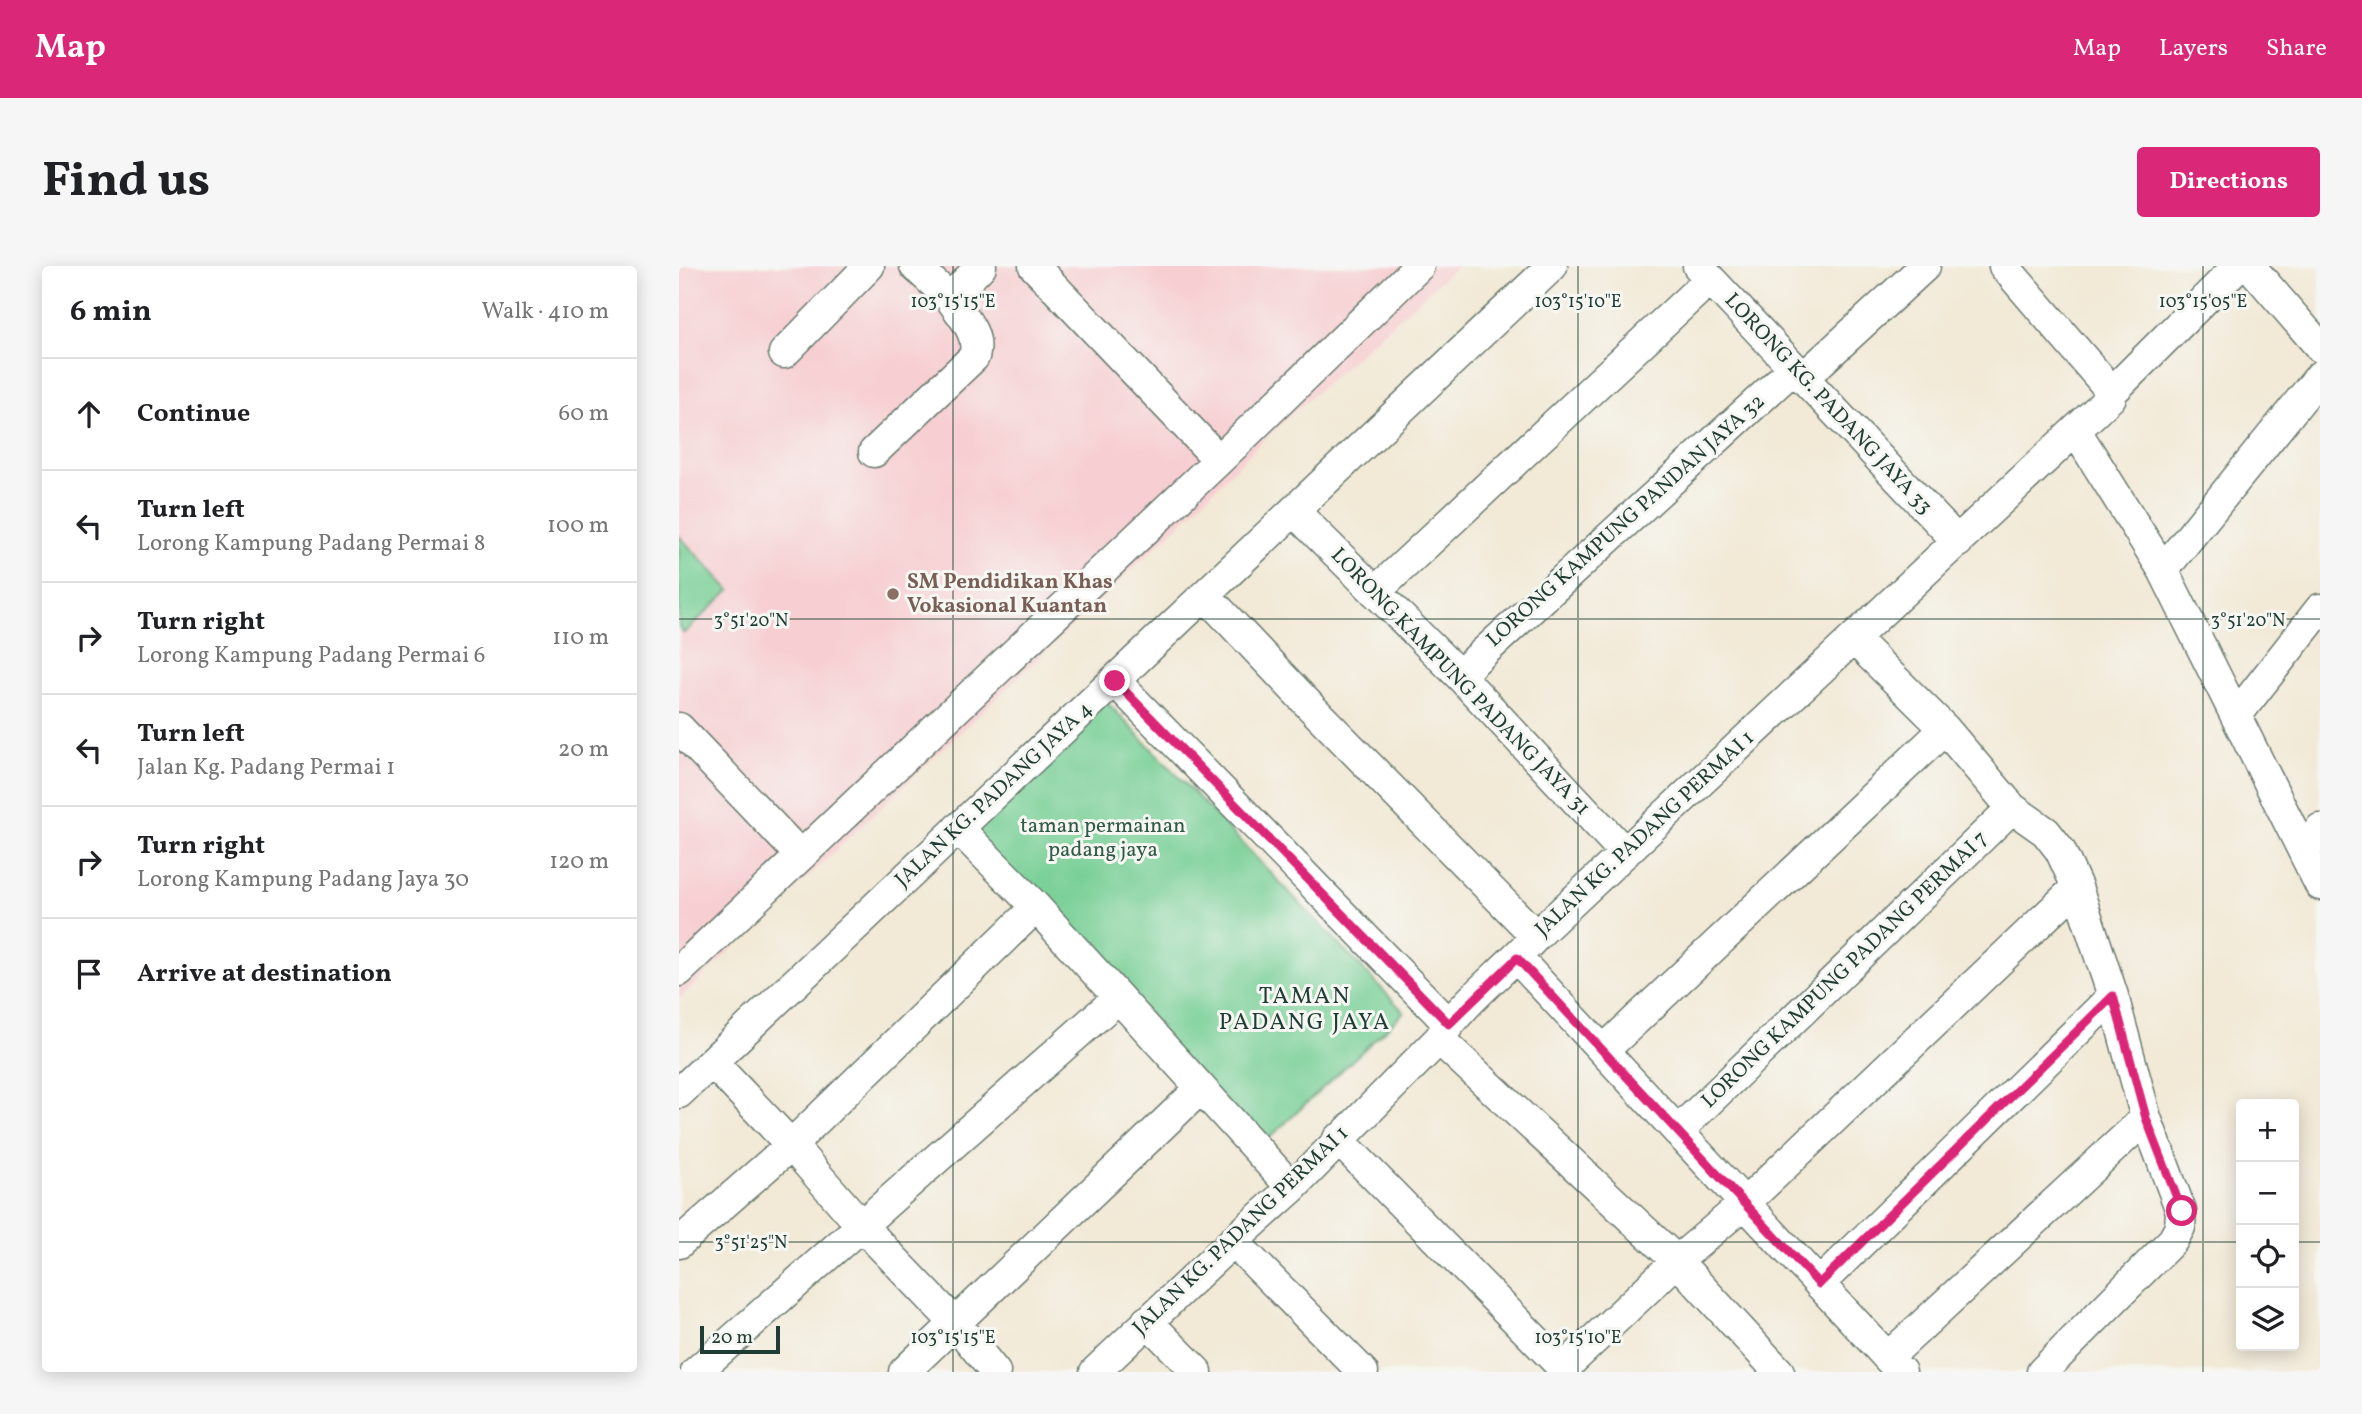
<!DOCTYPE html>
<meta charset="utf-8">
<style>
:root{--surface:#fff;--page:#f6f6f6;--text:#202124;--muted:#757577;--line:#e0e0e0;--accent:#db2777}
body{margin:0;font-family:Vollkorn,serif;background:var(--page);color:var(--text)}
.controls{position:absolute;right:21px;bottom:21px;display:grid;overflow:hidden;border-radius:7px;box-shadow:0 4px 18px #0003}
.controls button{width:63px;height:63px;display:grid;place-items:center;padding:0;border:0;border-bottom:2px solid var(--line);background:var(--surface);color:var(--text);font:35px sans-serif}
.scale{position:absolute;left:21px;bottom:18px;width:80px;box-sizing:border-box;padding-left:7px;border:4px solid #1f3d34;border-top:0;font-size:19px;line-height:24px;white-space:nowrap;color:#1f3d34;-webkit-text-stroke:5px #f6f6f2;paint-order:stroke}
.stop{position:absolute;width:21px;height:21px;margin:-16px;border:5px solid #db2777;border-radius:50%;background:#fff}
.stop.end{background:#db2777;border-color:#fff;box-shadow:0 2px 7px #0008}
.list{margin:0;padding:0;list-style:none}
h2{display:flex;justify-content:space-between;align-items:center;height:91px;margin:0;padding:0 28px;font-size:30px}
h2 small{font-size:23px;font-weight:400;color:var(--muted)}
.list li{display:grid;grid-template-columns:46px 1fr auto;gap:21px;align-items:center;box-sizing:border-box;height:112px;padding:0 28px;border-top:2px solid var(--line)}
.list b{display:block;font-size:26px;white-space:nowrap}
.list p{margin:0;font-size:23px;white-space:nowrap;color:var(--muted)}
.list em{font-size:23px;font-style:normal;color:var(--muted)}
.icon{flex:none;width:38px;height:38px;fill:none;stroke:currentColor;stroke-width:2;stroke-linecap:round;stroke-linejoin:round}
.map{position:relative;flex:none;width:1641px;height:1106px;overflow:hidden;border-radius:7px}
header{display:flex;align-items:center;gap:42px;box-sizing:border-box;height:98px;padding:0 35px;background:var(--accent);color:#fff}
header strong{font-size:33px}
nav{display:flex;gap:38px;margin-inline-start:auto;font-size:24px}
.intro{display:flex;align-items:center;justify-content:space-between;box-sizing:border-box;height:168px;padding:0 42px}
h1{margin:0;font-size:49px}
.button{padding:18px 32px;border-radius:7px;background:var(--accent);color:#fff;font-size:24px;font-weight:700}
main{display:flex;gap:42px;padding:0 42px}
aside{flex:1;background:var(--surface);border-radius:7px;box-shadow:0 4px 18px #0003}
.map>svg:first-child{display:block}
</style>
<header>
<strong>Map</strong>
<nav><a>Map</a><a>Layers</a><a>Share</a></nav>
</header>
<div class="intro"><h1>Find us</h1><a class="button">Directions</a></div>
<main>
<aside>
<h2>6 min<small>Walk · 410 m</small></h2>
<ul class="list">
<li><svg class="icon" aria-label="ahead" viewBox="0 0 24 24"><path d="M12 20V5M6 11l6-6 6 6"/></svg><div><b>Continue</b></div><em>60 m</em></li>
<li><svg class="icon" aria-label="left" viewBox="0 0 24 24"><path d="M17 20v-9H6M10 6l-5 5 5 5"/></svg><div><b>Turn left</b><p>Lorong Kampung Padang Permai 8</p></div><em>100 m</em></li>
<li><svg class="icon" aria-label="right" viewBox="0 0 24 24"><path d="M7 20v-9h11M14 6l5 5-5 5"/></svg><div><b>Turn right</b><p>Lorong Kampung Padang Permai 6</p></div><em>110 m</em></li>
<li><svg class="icon" aria-label="left" viewBox="0 0 24 24"><path d="M17 20v-9H6M10 6l-5 5 5 5"/></svg><div><b>Turn left</b><p>Jalan Kg. Padang Permai 1</p></div><em>20 m</em></li>
<li><svg class="icon" aria-label="right" viewBox="0 0 24 24"><path d="M7 20v-9h11M14 6l5 5-5 5"/></svg><div><b>Turn right</b><p>Lorong Kampung Padang Jaya 30</p></div><em>120 m</em></li>
<li><svg class="icon" aria-label="arrive" viewBox="0 0 24 24"><path d="M6 21V4h12l-3 4 3 4H6"/></svg><div><b>Arrive at destination</b></div></li>
</ul>
</aside>
<div class="map">
<svg width="1641" height="1106" viewBox="0 0 1641 1106">
<rect width="100%" height="100%" fill="#f6f6f2"/>
<filter id="ink" filterUnits="userSpaceOnUse"><feTurbulence type="fractalNoise" baseFrequency=".0143" numOctaves="2"/><feDisplacementMap in="SourceGraphic" scale="14" xChannelSelector="R" yChannelSelector="G"/><feConvolveMatrix kernelMatrix="1 2 1 2 8 2 1 2 1" color-interpolation-filters="sRGB"/></filter>
<filter id="wash" filterUnits="userSpaceOnUse"><feTurbulence type="fractalNoise" baseFrequency=".00686" numOctaves="4" result="noise"/><feDisplacementMap in="SourceGraphic" scale="28" xChannelSelector="R" yChannelSelector="G"/><feGaussianBlur stdDeviation="1.57" result="paint"/><feColorMatrix in="noise" values="0 0 0 0 0 0 0 0 0 0 0 0 0 0 0 0 0 1.4 0 .05"/><feComposite in="paint" operator="in"/></filter>
<g filter="url(#wash)">
<rect width="100%" height="100%" fill="#f2e9d6"/>
<!-- built -->
<path fill="#f7cfd2" d="M0 0H778L587 171 506 253 0 733Z"/>
<!-- green -->
<path fill="#77cf95" stroke="#4b8664" stroke-width="2" d="M0 270 51 324 5 367 0 361Z
M422 430 725 746 585 877 279 562Z"/>
</g>
<g filter="url(#ink)">
<g fill="none" stroke-linecap="round" stroke-linejoin="round">
<!-- minor casing -->
<g stroke="#69796d" stroke-width="33">
<path id="minor" d="M236 0 271 32
M355 0 540 194
M1019 0 1279 276
M1325 0 1433 126
M1571 0 1641 81
M105 87 190 0
M1124 112 1246 0
M1397 165 1484 304 1641 619
M195 186 295 91C302 67 283 51 271 32L302 0
M615 245 780 409 946 587
M1484 304 1641 110
M696 326 1031 13
M526 329 632 441 857 670
M1175 373 1266 463 1333 542 1367 566 1381 584 1398 621 1434 730 1467 852 1502 945 1501 961 1494 974 1363 1106
M780 409 1115 102
M436 415 770 758
M1557 450 1641 343
M0 462 121 589
M279 562 357 641 613 922
M1625 587 1641 563
M838 692 1222 1106
M0 705 540 194 740 0
M760 773 998 995 1100 1106
M924 785 1266 463
M33 796 112 879 182 959 277 1058 316 1106
M0 827 873 0
M999 865 1333 542
M659 873 888 1106
M554 975 684 1106
M0 977 112 879 357 641
M1140 1018 1434 730
M468 1055 518 1106
M1209 1091 1467 852
M885 1102 998 995 1066 937 1398 621
M17 1106 439 732
M225 1106 521 823
M416 1106 554 975 613 922 760 773C784 735 827 704 857 670L1432 131 1433 126 1559 0"/>
</g>
<!-- minor -->
<use href="#minor" stroke="#fff" stroke-width="30"/>
</g>
</g>
<g fill="none" stroke-linecap="round" stroke-linejoin="round" filter="url(#ink)">
<!-- route -->
<path stroke="#db2777" stroke-width="9" d="M436 415 770 758 838 692 1140 1018 1434 730 1467 852 1503 945"/>
</g>
<!-- ticks -->
<path fill="none" stroke="#1f3d34" stroke-width="2" stroke-opacity="0.45" d="M274 0V1106M899 0V1106M1524 0V1106M0 353H1641M0 976H1562M1615 976H1641"/>
<!-- markers -->
<circle fill="#8d6e63" stroke="#f6f6f2" stroke-width="2.5" cx="214" cy="328" r="7"/>
<g text-anchor="middle" dominant-baseline="central" stroke-width="6" stroke-linejoin="round" paint-order="stroke">
<!-- street labels -->
<g font-size="21" fill="#1f3d34" stroke="#f6f6f2">
<text transform="translate(1149 138) rotate(47)">LORONG KG. PADANG JAYA 33</text>
<text transform="translate(947 255) rotate(-42)">LORONG KAMPUNG PANDAN JAYA 32</text>
<text transform="translate(781 416) rotate(46)">LORONG KAMPUNG PADANG JAYA 31</text>
<text transform="translate(315 529) rotate(-43)">JALAN KG. PADANG JAYA 4</text>
<text transform="translate(966 568) rotate(-43)">JALAN KG. PADANG PERMAI 1</text>
<text transform="translate(1166 704) rotate(-44)">LORONG KAMPUNG PADANG PERMAI 7</text>
<text transform="translate(562 965) rotate(-44)">JALAN KG. PADANG PERMAI 1</text>
</g>
<!-- education labels -->
<g font-size="21" font-weight="bold" fill="#785e54" stroke="#f6f6f2" text-anchor="start">
<text x="228" y="316">SM Pendidikan Khas<tspan x="228" dy="24">Vokasional Kuantan</tspan></text>
</g>
<!-- park labels -->
<g font-size="21" fill="#315a47" stroke="#f6f6f2">
<text x="424" y="560">taman permainan<tspan x="424" dy="24">padang jaya</tspan></text>
</g>
<!-- neighbourhood labels -->
<g font-size="23" letter-spacing="2" fill="#1f3d34" stroke="#f6f6f2">
<text x="626" y="731">TAMAN<tspan x="626" dy="26">PADANG JAYA</tspan></text>
</g>
</g>
<g font-size="18" text-anchor="middle" fill="#1f3d34" stroke="#f6f6f2" stroke-width="6" stroke-linejoin="round" paint-order="stroke">
<text x="274" y="41">103°15'15"E</text>
<text x="899" y="41">103°15'10"E</text>
<text x="1524" y="41">103°15'05"E</text>
<text x="1569" y="360">3°51'20"N</text>
<text x="72" y="360">3°51'20"N</text>
<text x="72" y="982">3°51'25"N</text>
<text x="274" y="1077">103°15'15"E</text>
<text x="899" y="1077">103°15'10"E</text>
</g>
</svg>
<div class="controls">
<button>+</button>
<button>−</button>
<button><svg class="icon" aria-label="locate" viewBox="0 0 24 24"><circle cx="12" cy="12" r="6"/><path d="M12 2v4M12 18v4M2 12h4M18 12h4"/></svg></button>
<button><svg class="icon" aria-label="layers" viewBox="0 0 24 24"><path d="M12 4l9 5-9 5-9-5zM3 14l9 5 9-5"/></svg></button>
</div>
<div class="scale">20 m</div>
<div class="stop" style="left:1503px;top:945px"></div>
<div class="stop end" style="left:436px;top:415px"></div>
</div>
</main>
